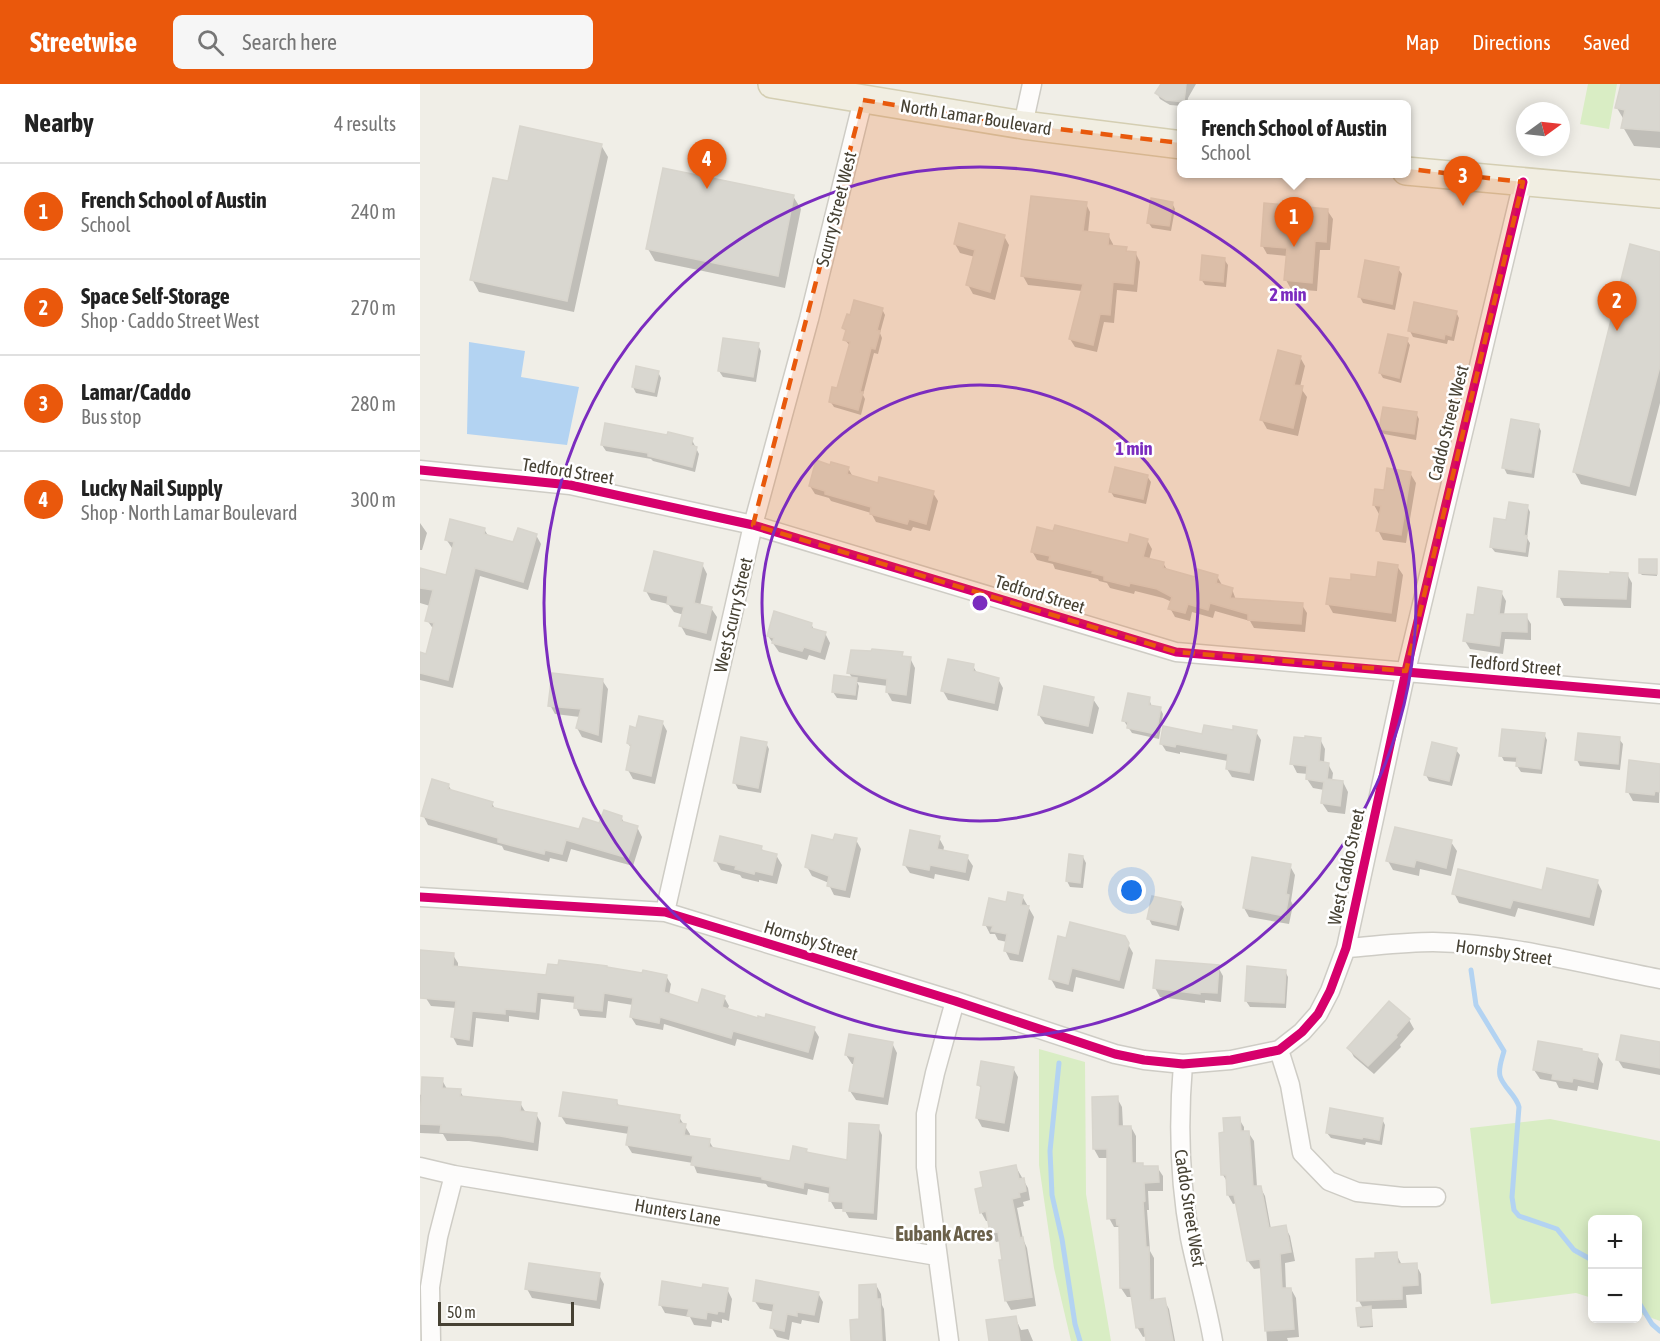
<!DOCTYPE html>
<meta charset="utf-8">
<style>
:root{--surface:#fff;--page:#f6f6f6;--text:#222;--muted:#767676;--line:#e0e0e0;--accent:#ea580c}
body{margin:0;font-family:"Asap Condensed",sans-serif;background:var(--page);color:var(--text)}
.controls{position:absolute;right:18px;bottom:18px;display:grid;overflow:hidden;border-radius:9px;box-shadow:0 3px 15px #0003}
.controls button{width:54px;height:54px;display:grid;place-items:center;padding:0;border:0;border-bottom:2px solid var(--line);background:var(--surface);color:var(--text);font:30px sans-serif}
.compass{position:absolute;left:1096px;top:18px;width:54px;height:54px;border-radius:50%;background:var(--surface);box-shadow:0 3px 15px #0003;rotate:75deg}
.scale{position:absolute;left:18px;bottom:15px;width:136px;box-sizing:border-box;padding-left:6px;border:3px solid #464133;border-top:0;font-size:16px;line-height:21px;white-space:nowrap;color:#464133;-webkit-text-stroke:4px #fff;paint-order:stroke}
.you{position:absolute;left:712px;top:807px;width:21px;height:21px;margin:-15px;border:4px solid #fff;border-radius:50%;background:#1a73e8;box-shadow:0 0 0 9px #1a73e833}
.badge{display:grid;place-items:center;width:39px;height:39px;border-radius:50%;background:var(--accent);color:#fff;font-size:20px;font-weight:700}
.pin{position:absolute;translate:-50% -50px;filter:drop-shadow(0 2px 3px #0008)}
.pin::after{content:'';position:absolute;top:32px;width:21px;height:18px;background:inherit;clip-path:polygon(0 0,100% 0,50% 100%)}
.popup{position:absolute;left:757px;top:16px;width:234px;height:78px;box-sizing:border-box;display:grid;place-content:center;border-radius:9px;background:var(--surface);filter:drop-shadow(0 2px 4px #0005);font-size:20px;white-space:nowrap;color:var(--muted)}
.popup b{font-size:22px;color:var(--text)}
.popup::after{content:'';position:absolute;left:50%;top:100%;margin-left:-12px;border:12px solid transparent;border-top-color:var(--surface)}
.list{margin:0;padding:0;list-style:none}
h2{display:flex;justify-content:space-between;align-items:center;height:78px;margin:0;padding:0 24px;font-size:26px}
h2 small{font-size:20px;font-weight:400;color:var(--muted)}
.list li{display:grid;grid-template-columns:39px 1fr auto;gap:18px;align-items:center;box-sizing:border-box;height:96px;padding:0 24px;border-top:2px solid var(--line)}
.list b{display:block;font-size:22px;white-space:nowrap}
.list p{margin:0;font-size:20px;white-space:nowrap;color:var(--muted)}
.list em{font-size:20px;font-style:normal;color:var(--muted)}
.icon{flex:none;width:33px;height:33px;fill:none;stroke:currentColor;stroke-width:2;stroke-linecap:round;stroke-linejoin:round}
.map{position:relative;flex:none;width:1240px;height:1257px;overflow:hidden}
header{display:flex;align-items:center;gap:36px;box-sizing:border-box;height:84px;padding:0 30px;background:var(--accent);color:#fff}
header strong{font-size:28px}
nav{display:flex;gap:33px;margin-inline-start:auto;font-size:21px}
.search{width:420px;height:54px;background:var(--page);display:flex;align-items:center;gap:15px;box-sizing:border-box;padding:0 21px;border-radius:9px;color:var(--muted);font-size:22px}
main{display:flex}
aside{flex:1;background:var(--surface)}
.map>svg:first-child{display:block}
</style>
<header>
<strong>Streetwise</strong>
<div class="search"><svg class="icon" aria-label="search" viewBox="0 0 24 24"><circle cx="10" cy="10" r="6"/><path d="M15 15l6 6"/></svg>Search here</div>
<nav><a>Map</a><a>Directions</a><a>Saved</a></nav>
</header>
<main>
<aside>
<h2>Nearby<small>4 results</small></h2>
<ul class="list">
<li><span class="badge">1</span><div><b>French School of Austin</b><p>School</p></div><em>240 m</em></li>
<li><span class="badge">2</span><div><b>Space Self-Storage</b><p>Shop · Caddo Street West</p></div><em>270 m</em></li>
<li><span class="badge">3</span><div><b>Lamar/Caddo</b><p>Bus stop</p></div><em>280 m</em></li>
<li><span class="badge">4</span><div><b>Lucky Nail Supply</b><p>Shop · North Lamar Boulevard</p></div><em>300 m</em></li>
</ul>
</aside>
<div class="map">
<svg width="1240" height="1257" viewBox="0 0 1240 1257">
<rect width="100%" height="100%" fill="#f0eee7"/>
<!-- green -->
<path fill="#d9edc4" d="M1168 0H1197L1189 45 1160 40Z
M619 965 665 978 666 1110 691 1257H651L634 1184 619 1081Z
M1130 1035 1240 1057V1237L1218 1229V1136H1172V1214L1156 1209 1071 1220 1050 1044Z"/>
<!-- water -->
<path fill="#b3d3f2" d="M49 258 105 267 101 293 159 303 147 361 47 350Z"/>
<!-- shadow -->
<path fill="#0003" d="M742 0H776L768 14 767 21H762V22L750 21 740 15 737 9Z
M1202 0H1240V64L1214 62 1203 43 1204 36 1197 24Z
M181 61 188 73 154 228 59 208 52 195Z
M373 112 381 125 365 204 235 177 228 165Z
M752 119 755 125 751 147 732 144 728 138Z
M666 120 670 128 668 149 688 151 693 160V163L706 165 708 169 716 170 720 178 717 208 697 206 694 239 684 238 677 268 655 263 650 255 662 207 608 201 603 192Z
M907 126 913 135 910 166H900L897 207 871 205 866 196 867 172 847 170 842 161Z
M584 152 589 161 575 216 553 210 548 201 555 173 540 169 535 160Z
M1211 162 1240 168V319L1216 412 1161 400 1154 387Z
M804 175 808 181 806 203 785 201 781 195Z
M978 185 982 190 975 226 943 219 940 213Z
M462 225 465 231 460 249 462 254 458 270 454 269 443 311 445 315 441 331 414 323 410 317 418 306 430 262 425 256 427 249 424 244Z
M1036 228 1039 234 1034 257 1028 256 1027 260 993 253 990 247Z
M987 256 990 261 981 299 963 294 960 289Z
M338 261 341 267 336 298 303 293 299 287Z
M880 273 885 282 880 303 887 313 878 352 847 345 842 336Z
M238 288 241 294 237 313 216 309 213 303Z
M996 329 999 335 996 356 964 350 960 345Z
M1118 341 1121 347 1114 394 1087 390 1084 384Z
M272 356 279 370 275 388 233 377 231 375 186 367 182 361Z
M411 382 428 384 433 393 459 401 513 409 518 417 510 447 493 443 491 447 456 438 451 429 411 417 409 414 395 410 390 402Z
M990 389 996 399 986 459 963 456 958 446 959 430 954 421 965 408Z
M727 392 731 398 726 420 694 413 691 408Z
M1107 422 1110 428 1107 454 1110 459 1108 473 1075 468 1071 463 1087 438Z
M0 439 7 449 2 466H0Z
M64 445 69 453 94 460 116 451 121 460 108 506 60 492 33 604 0 596V570L7 572 14 546 7 536 10 522 0 519V495L27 493 34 465 32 464 26 455Z
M727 456 732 465 729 476 743 479 748 487 776 495 797 492 802 501 812 505 816 516 882 521 887 529 885 548 834 544 830 537 795 527 793 534 772 528 770 537 755 533 750 524 752 518 743 514 715 507 714 510 690 504 687 499 679 497 678 495 635 485 633 480 617 476 612 467 709 461Z
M1236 476 1237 492 1222 491 1220 489Z
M282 480 287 490 280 522 291 524 297 533 291 557 266 551 261 542 264 531 254 528 248 520 231 516 226 507Z
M977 482 983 491 976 538 913 529 908 520 932 498 957 495Z
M1207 490 1212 499 1211 524 1144 522 1139 512Z
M1081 508 1086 517 1084 531 1106 532 1111 540V556L1085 555 1083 570 1050 565 1045 557 1055 533Z
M391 540 395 547 405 549 410 559 405 576 389 571 387 576 359 568 348 552Z
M482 570 484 573 490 574 495 584 491 620 472 617 467 608 468 602 437 598 439 602 437 616 417 614 413 608 433 595 429 589Z
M553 582 557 589 578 595 583 604 578 627 528 616 523 607Z
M182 596 188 605 182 659 162 653 157 644 160 633 135 630 130 621Z
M673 615 679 624 673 650 625 640 619 631Z
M729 615 732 623 740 624 743 630 739 655 712 649 704 637Z
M242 638 247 647 235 700 213 695 208 686 212 666 208 659 217 645Z
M814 647 836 648 841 656 834 697 812 693 807 685 808 677 760 668V670L746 667 741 659Z
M1124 650 1127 656 1122 690 1101 688 1097 682 1098 678 1084 677 1081 671Z
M900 655 905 665 904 679 908 680 913 689 912 697 923 698 928 708 925 730 908 728 902 719 904 706 893 704 887 695 888 690 877 689 872 679Z
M1199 655 1203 660 1200 686 1160 682 1157 676Z
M346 659 349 665 341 709 318 705 315 699Z
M1036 666 1040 671 1032 702 1009 697 1006 691Z
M1211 678 1240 681 1239 719 1213 717 1208 708Z
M28 701 32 707 72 719 75 725 160 747 201 733 205 740 217 743 222 753 213 782 151 765 147 778 130 774 129 778 84 766 82 762 8 741 3 731Z
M519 754 524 763 523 768 547 773 553 782 549 797 515 790 514 795 490 789 484 780Z
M436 756 441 765 430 814 414 811 409 801V799L392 792 387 783Z
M1031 758 1037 767 1031 792 1000 785 999 792 973 786 968 777Z
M341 763 344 769 356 771 362 781 357 800 339 796V798L322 794 320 791 301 786 296 777Z
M663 773 666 779 663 804 650 803 647 797Z
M870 782 875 791 871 817 873 821 869 840 829 833 824 824Z
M1177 797 1182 807 1174 842 1098 824 1095 833 1039 819 1034 809 1123 808Z
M602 812 614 833 603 878 590 876 585 866 587 858 578 856 575 850H570L565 840 587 820Z
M760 819 764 825 759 847 732 841 729 835Z
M704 853 713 869 704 905 656 893 653 908 636 904 631 895 647 856Z
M0 867 33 871 38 879V884L128 893 187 885 246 892 251 900 249 911 279 921 304 913 309 922 307 926 339 936 394 945 399 953 393 976 317 955 315 962 244 940 243 946 216 941 211 933 213 921 188 917 186 934 160 932 156 923V919L121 915 119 936 89 932V938L56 934 53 963 37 961 33 953 36 924 11 922 0 905Z
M798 883 803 892 801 918 785 916V919L740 913 735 904Z
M828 883 865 887 868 893 866 924 830 923 826 917Z
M989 936 994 945 980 961 981 963 954 990 934 973 929 964Z
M1202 953 1240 959V991L1203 984 1198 976Z
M472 959 477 969 468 1021 436 1016 430 1007 435 980H432L426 971Z
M1163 969 1177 971 1183 980 1178 1006 1158 1002 1157 1007 1139 1004 1136 998 1120 995 1114 986Z
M593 984 598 993 589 1048 562 1043 557 1034 562 1007 559 1001Z
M22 996 27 1005 40 1007 44 1014 100 1019 106 1029 116 1030 121 1039 118 1067 49 1057H27L23 1050 0 1049V1011Z
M697 1014 702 1023 703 1043H711L716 1052V1081L724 1084 737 1083 743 1092V1107H728L729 1126H727L730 1167 734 1174V1217L744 1216 749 1225 755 1257H727V1252L723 1253 717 1243 713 1213H707L701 1204 700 1143H694L689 1134 688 1074H679L674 1065Z
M196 1017 200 1023 259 1033 270 1050 269 1054 289 1057 294 1065 371 1078 386 1066 389 1070 428 1078 458 1043 462 1051 457 1136 429 1134 424 1125H415L410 1116 411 1110 388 1105 387 1111 348 1103 346 1100 277 1089 273 1079 212 1069 207 1061 209 1050 146 1040 141 1032Z
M819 1035 824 1043V1048H828L834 1057 837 1103H840L845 1112 851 1145 865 1143 870 1152 875 1177 865 1179 866 1206 871 1205 876 1214 879 1253 867 1254 868 1257H847L842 1184 834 1185 828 1177 817 1119 813 1120 808 1111V1099L803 1091 806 1050Z
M962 1035 965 1041 962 1061 946 1058 945 1061 911 1054 907 1049Z
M596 1083 608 1104 610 1116 603 1118 604 1122 597 1124 603 1155 607 1164 616 1222 591 1226 586 1217 581 1177H583L581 1157 576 1158 571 1149 569 1137H566L561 1128 565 1105Z
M976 1170 982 1181H996L1001 1190 1002 1210 986 1211 987 1224 951 1225 953 1243 940 1244 939 1241 943 1224 939 1217Z
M179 1191 184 1200 180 1225 112 1214 107 1205Z
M456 1201 461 1210 462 1221 464 1225 466 1257H432Z
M307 1205 312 1215 309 1237 302 1235V1239L292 1237 291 1243 274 1241 270 1233 245 1229 240 1220 283 1206Z
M398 1209 403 1218 399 1239 382 1236 381 1240 372 1238 369 1256 357 1253 352 1244 355 1228 340 1225 334 1216Z
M595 1233 601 1246 608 1245 613 1257H571Z"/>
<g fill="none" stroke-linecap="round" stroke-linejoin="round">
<!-- stream -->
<path stroke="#b3d3f2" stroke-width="5" d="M1051 886 1056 921 1084 967C1082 975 1078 984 1080 992 1083 1003 1096 1011 1099 1023L1092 1113 1094 1126 1099 1132 1137 1145 1154 1166 1172 1176
M639 979 630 1067 632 1111 642 1155 655 1240 660 1257
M1218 1217 1232 1240 1240 1247"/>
</g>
<!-- building -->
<path fill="#d9d7d0" stroke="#d8d5cd" stroke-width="1.5" d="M741 0H766L764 18 746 16 735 9Z
M1201 0H1240V47L1201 44 1205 26 1195 24Z
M100 42 182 60 147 217 50 196 73 94 88 97Z
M243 84 374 111 358 192 226 165Z
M611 112 667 118 663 147 689 150 688 161 707 163 706 167 716 168 713 200 693 198 690 231 680 230 673 261 649 255 663 200 601 192Z
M731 114 753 118 749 142 727 139Z
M844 119 908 125 906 158 895 157 892 199 864 196 867 164 841 162Z
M539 139 585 151 570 208 546 201 555 166 534 160Z
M1210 160 1240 168V282L1209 402 1153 388Z
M782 171 805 174 803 198 780 196Z
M945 176 979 183 972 220 938 213Z
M434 216 463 224 457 246 460 247 455 265 451 264 440 308H443L438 326 409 318 412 303 417 304 430 258 423 256 426 246 422 244 427 230 430 231Z
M994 218 1037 227 1031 252 1025 250 1024 255 988 247Z
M968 250 988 254 979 294 959 289Z
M303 254 339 259 333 293 298 287Z
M858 266 881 272 874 301 883 302 873 344 840 336Z
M216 282 239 287 234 308 212 303Z
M963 323 997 328 994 350 959 345Z
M1091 335 1119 340 1111 389 1082 384Z
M185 339 247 351 248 348 273 354 271 361 277 363 272 383 228 372V369L181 361Z
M396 376 410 381 411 378 429 383 427 390 458 399 459 393 514 407 506 440 489 435 487 440 450 430 451 423 405 410V407L389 402Z
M695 383 728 391 723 415 689 408Z
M967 384 991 388 981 451 956 447 961 422 953 421 955 405 964 406Z
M1089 418 1108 421 1104 451 1107 452 1105 468 1070 463 1074 434 1086 436Z
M30 435 65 444 64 450 93 458 98 444 117 450 103 498 55 484 28 596 0 589V568L6 570 14 539 5 537 13 506 0 504V484L26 491 34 458 25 456Z
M635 441 708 459 710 450 728 455 723 473 744 478 743 484 775 493 777 485 798 491 796 499 813 504 810 514 883 519 881 540 828 536V530L790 519 788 526 768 520 765 529 748 525 752 513 737 505 710 499 709 502 684 496V492L672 489 673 487 629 476 630 472 611 468 617 443 633 447Z
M234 467 283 479 274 519 292 523 286 549 259 542 264 523 247 520 248 512 224 507Z
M1219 475H1237V490L1219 489Z
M958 478 978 481 971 529 906 520 910 494 931 496V490L956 493Z
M1139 487 1190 490V488L1208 489 1206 515 1137 513Z
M1058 503 1082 507 1079 530H1107V548L1081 547 1079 562 1043 557 1047 530 1054 531Z
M354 527 392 539 391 544 406 548 400 568 384 563 382 567 352 559 354 554 347 552Z
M452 565 483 568 482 572 491 573 486 611 466 608 467 595 427 589 431 566 451 567Z
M528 575 554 580 553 587 579 594 574 619 521 607Z
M132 589 183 595 178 651 156 644 161 625 128 622Z
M414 591 437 594 435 611 412 608Z
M624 602 674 613 668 642 618 631Z
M708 609 730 613 729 621 741 623 736 650 707 644 708 638 702 637Z
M219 632 243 637 231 692 206 686 211 661 207 659 210 642 216 644Z
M784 641 813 646V642L837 646 829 689 806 685 808 670 756 660 755 663 740 660 743 642 782 650Z
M1082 645 1125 649 1120 685 1096 682 1097 673 1079 672Z
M1158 649 1200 653 1198 680 1155 676Z
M885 652 901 654 899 677 909 679 907 695 923 697 920 722 901 719 904 698 886 695 887 682 870 680 874 653 885 654Z
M321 653 347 658 338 704 313 699Z
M1012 658 1037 664 1029 697 1004 691Z
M1209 676 1240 680V708L1235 707 1234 711 1206 708Z
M12 695 29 700 28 705 73 718 71 723 159 745 163 734 179 739 184 726 202 732 201 737 218 742 208 774 146 756 142 770 125 766 124 770 78 758V754L1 732Z
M975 743 1032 756 1026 784 996 776 994 783 966 777Z
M490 746 520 752 517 765 548 771 545 788 510 781 509 786 483 781Z
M415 750 437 754 425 806 407 802 409 792 385 783 392 751 413 756Z
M300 752 342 762 341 766 357 770 352 791 335 787 334 790 315 785 316 782 294 777Z
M649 770 663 772 660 799 646 797Z
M832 773 871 780 866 810 869 811 865 832 823 824Z
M1127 784 1178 796 1169 833 1093 816 1090 824 1032 810 1038 785 1122 806Z
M588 808 603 811 601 821 609 822 598 870 584 867 587 850 571 847 573 842 563 841 569 814 586 818Z
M732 812 761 818 756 841 727 835Z
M650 838 705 852 709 859 699 896 652 884 648 900 629 895 638 852 646 854Z
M0 866 34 869 33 882 126 891 128 880 138 881 139 876 187 882V883L222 889 223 886 247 891 244 908 278 919 282 905 305 912 302 923 338 934V932L345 934 346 930 395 943 388 968 313 947 311 954 240 933 239 939 210 933 213 914 184 909 182 927 154 924 155 912 117 908 115 928 85 925V930L52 927 49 956 31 953 36 917 0 914Z
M736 876 799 881 797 909 780 908V910L733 904Z
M827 882 866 886 864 919 825 917Z
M969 917 990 935 976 951 977 953 948 982 927 964Z
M429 950 473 958 463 1013 429 1007 435 973 425 971Z
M1201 951 1240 958V984L1196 976Z
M1118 957 1162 965V967L1178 970 1173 998 1153 994 1152 998 1132 995 1133 990 1113 986Z
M561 977 594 983 584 1039 556 1034 561 1002 557 1001Z
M2 993 23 994 22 1004 41 1005 40 1012 101 1018 100 1027 117 1029 113 1058 80 1052 20 1048 21 1041 0 1040Z
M143 1008 197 1016V1021L260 1031 259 1039 266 1040 264 1051 290 1055 289 1063 370 1077 373 1062 387 1065 386 1068 427 1076 429 1039 459 1041 453 1129 423 1127V1118L409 1117 410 1103 384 1098 383 1104 342 1095V1093L271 1081 273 1072 206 1061 209 1042 139 1032Z
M698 1012V1042H711L712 1079H723V1082H738L739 1098 724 1099 725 1117 723 1118 726 1163H729L730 1216 745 1214 753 1257H726L724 1243 716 1244 710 1204H700L699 1141H697L696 1134 687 1135V1065H673L672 1013Z
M910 1024 963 1034 959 1056 943 1053 942 1055 906 1049Z
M820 1033 821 1047H829L833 1102H841L849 1144 866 1141 871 1168 860 1170 862 1204H871L874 1245 845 1247 840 1175 827 1177 814 1111H807L806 1091H801L799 1049 804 1048 803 1034Z
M596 1081 599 1095 604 1094 606 1107 599 1109 600 1113 592 1115 600 1154 603 1153 612 1213 585 1217 579 1176H582L578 1148 570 1149 566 1127 560 1129 555 1105 563 1103 560 1088Z
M977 1168 978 1180 997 1179 998 1201 982 1202V1215L937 1217 936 1175 955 1174V1169Z
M109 1179 180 1189 176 1216 105 1205Z
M336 1196 399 1208 394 1231 377 1228V1232L367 1230 364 1247 350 1244 354 1220 333 1217Z
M242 1197 282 1204 283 1200 308 1204 304 1228 298 1227 297 1230 287 1228 286 1235 267 1232 269 1225 239 1221Z
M456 1200 457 1215H460L462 1257H431L430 1236 439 1235V1201Z
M951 1222 952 1241 938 1242 936 1224Z
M596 1232 600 1257H569L566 1236Z"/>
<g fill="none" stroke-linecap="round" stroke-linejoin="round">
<!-- minor casing -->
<g stroke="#ceccc5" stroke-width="21">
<path id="minor" d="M603 41 612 0
M0 386 150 401 333 441 756 568 1240 610
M0 813 245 828 535 917 695 970 724 976 763 980 811 976 859 966 882 948 898 930 910 907 926 864 986 587 1103 98
M245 828 333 441 389 235 443 16
M926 864C954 862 984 858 1013 858 1087 859 1167 881 1240 895
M859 966 870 1001 882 1069 909 1097 937 1108 983 1113H1016
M763 980C758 1039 759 1094 770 1154 777 1188 787 1222 793 1257
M0 1083 34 1091 517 1172
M11 1257 10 1203 18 1153 34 1091
M529 1257 506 1083V1030L515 989 535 917"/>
</g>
<!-- primary casing -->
<g stroke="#d4ceb2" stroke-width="30">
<path id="primary" d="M352 0 603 41 762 61
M986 87 1240 110"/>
</g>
<!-- minor -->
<use href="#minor" stroke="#fdfcfb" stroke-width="18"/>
<!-- primary -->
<use href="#primary" stroke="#f1eee2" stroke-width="27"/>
<!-- cycleway casing -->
<g stroke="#fff" stroke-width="13">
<path id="cycleway" d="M0 386 150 401 333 441 756 568 1240 610
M0 813 245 828 535 917 695 970 724 976 763 980 811 976 859 966 882 948 898 930 910 907 926 864 986 587 1103 98"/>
</g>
<!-- cycleway -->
<use href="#cycleway" stroke="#d6006c" stroke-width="9"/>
</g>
<!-- marked area -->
<path fill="#e8590c" fill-opacity="0.2" stroke="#e8590c" stroke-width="4.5" stroke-dasharray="12 8" stroke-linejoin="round" d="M443 16 603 41 1103 98 986 587 756 568 333 441Z"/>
<!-- distance rings -->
<g fill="none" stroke="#7b2cbf" stroke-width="3">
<circle cx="560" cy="519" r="218"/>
<circle cx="560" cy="519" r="436"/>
</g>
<g text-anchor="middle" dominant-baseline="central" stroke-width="5" stroke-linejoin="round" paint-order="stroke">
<!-- street labels -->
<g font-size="18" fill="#464133" stroke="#fff">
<text transform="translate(556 33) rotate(9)">North Lamar Boulevard</text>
<text transform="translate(416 125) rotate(-76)">Scurry Street West</text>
<text transform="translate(1028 339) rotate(-76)">Caddo Street West</text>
<text transform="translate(148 387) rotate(9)">Tedford Street</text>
<text transform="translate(620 510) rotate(17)">Tedford Street</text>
<text transform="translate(313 531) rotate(-77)">West Scurry Street</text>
<text transform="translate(1095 581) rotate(5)">Tedford Street</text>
<text transform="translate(926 783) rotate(-78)">West Caddo Street</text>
<text transform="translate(391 856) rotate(17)">Hornsby Street</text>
<text transform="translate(1084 868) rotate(8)">Hornsby Street</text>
<text transform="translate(770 1124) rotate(81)">Caddo Street West</text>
<text transform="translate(258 1128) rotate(10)">Hunters Lane</text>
</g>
<!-- neighbourhood labels -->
<g font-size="20" font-weight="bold" fill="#6a6049" stroke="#fff">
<text x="524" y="1149">Eubank Acres</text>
</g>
</g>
<circle cx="560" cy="519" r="9" fill="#7b2cbf" stroke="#fff" stroke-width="3"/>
<g font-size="18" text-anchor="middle" font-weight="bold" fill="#7b2cbf" stroke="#fff" stroke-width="5" stroke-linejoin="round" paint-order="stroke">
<text x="868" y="217">2 min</text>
<text x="714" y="371">1 min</text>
</g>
</svg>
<div class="controls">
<button>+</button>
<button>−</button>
</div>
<svg class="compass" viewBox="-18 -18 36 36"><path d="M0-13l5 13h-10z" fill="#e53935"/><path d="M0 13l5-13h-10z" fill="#767676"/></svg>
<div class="scale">50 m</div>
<div class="you"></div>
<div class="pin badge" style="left:874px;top:163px">1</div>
<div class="popup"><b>French School of Austin</b>School</div>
<div class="pin badge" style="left:1197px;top:247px">2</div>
<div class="pin badge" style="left:1043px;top:122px">3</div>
<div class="pin badge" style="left:287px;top:105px">4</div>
</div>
</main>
